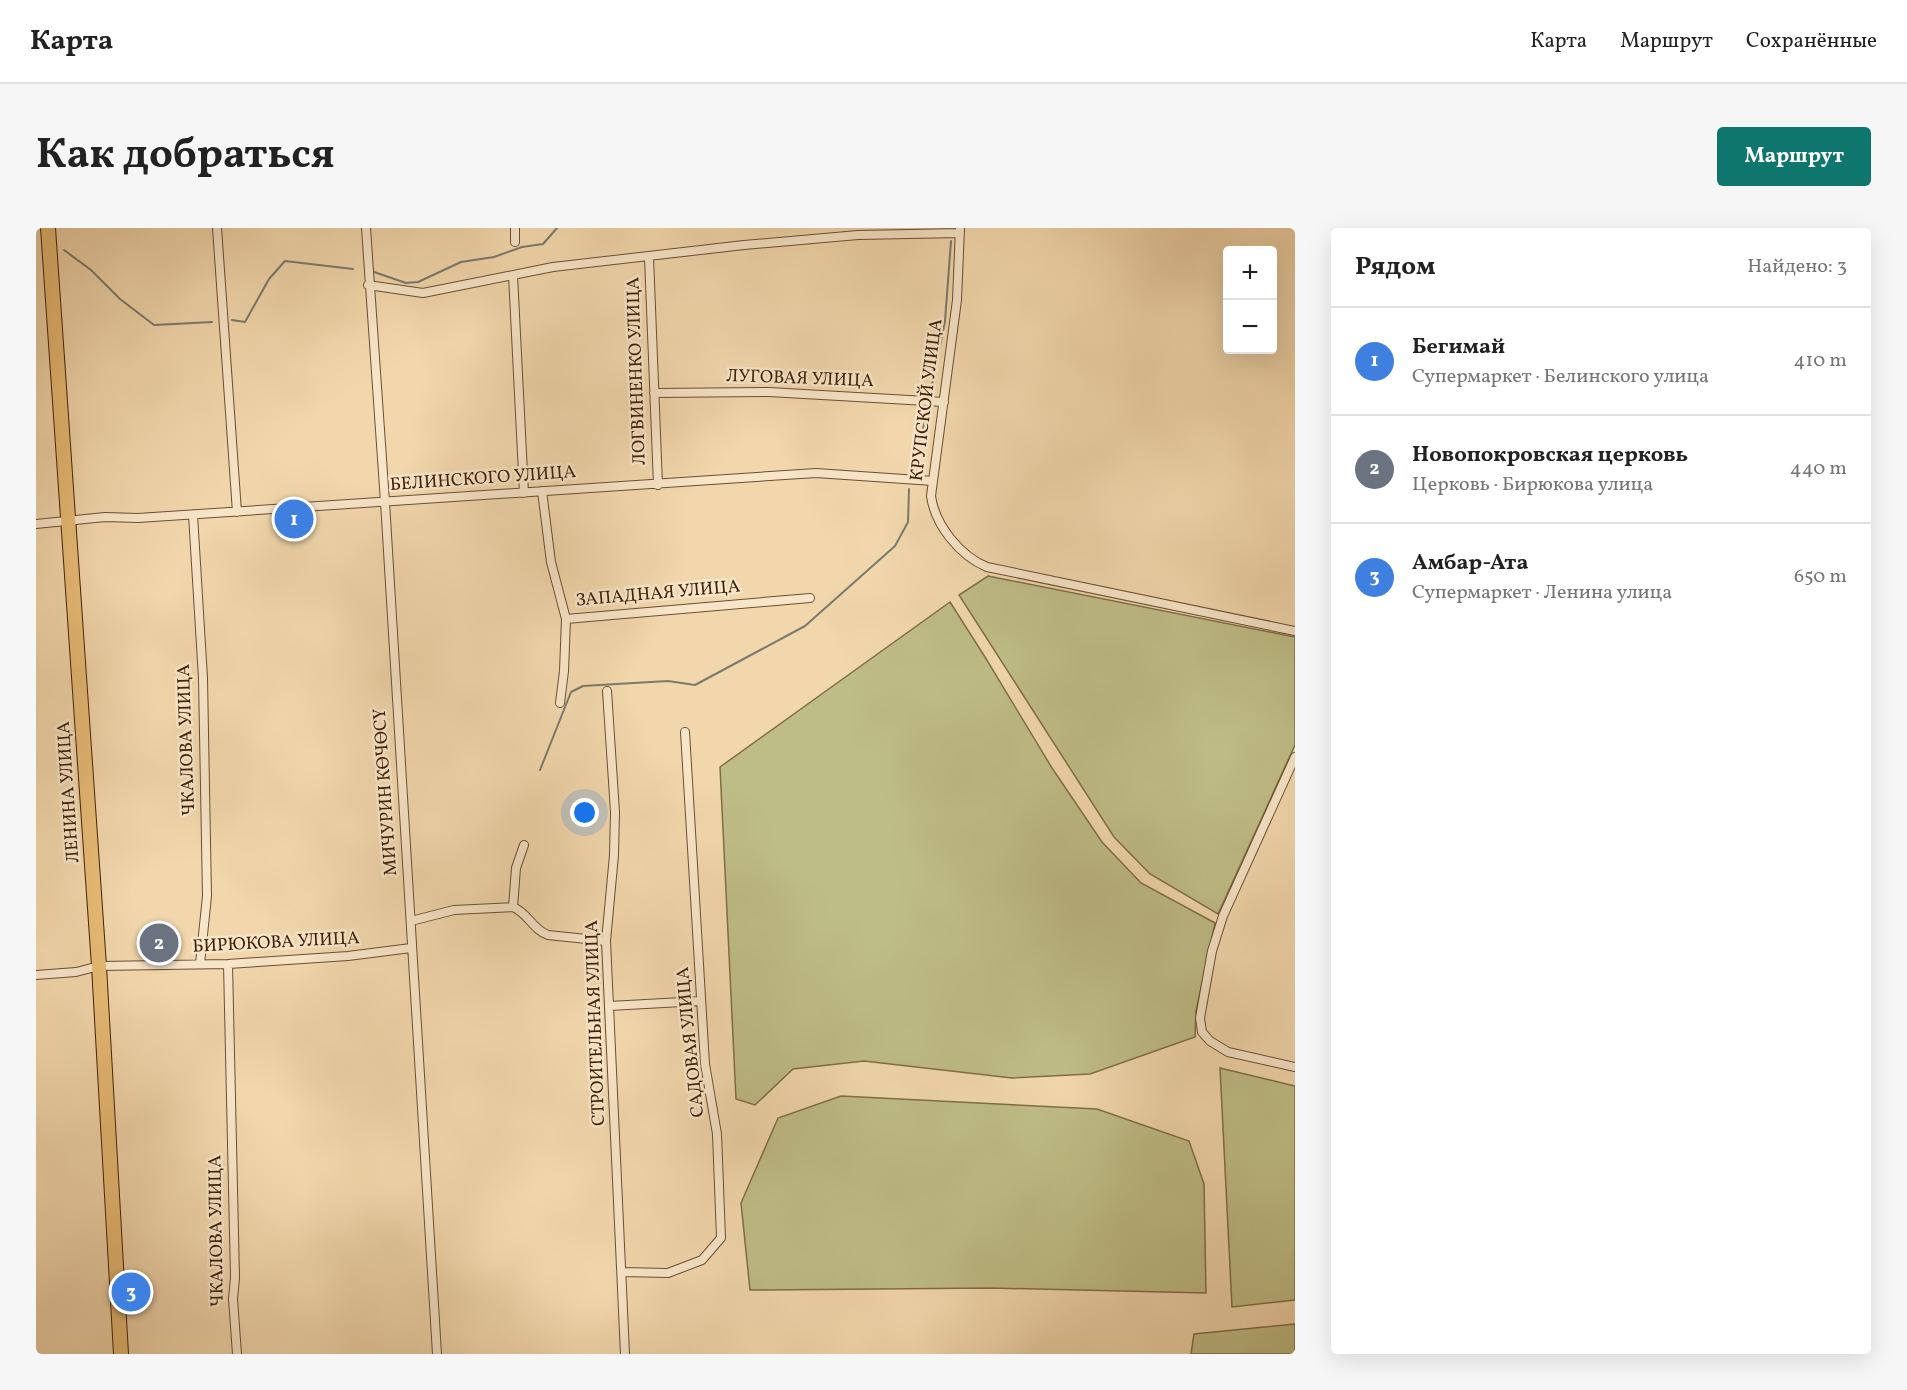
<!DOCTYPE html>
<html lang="ru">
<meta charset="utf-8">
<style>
:root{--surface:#fff;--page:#f6f6f6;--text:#222;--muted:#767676;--line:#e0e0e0;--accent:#0f766e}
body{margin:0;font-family:Vollkorn,serif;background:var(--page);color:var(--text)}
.controls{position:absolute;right:18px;top:18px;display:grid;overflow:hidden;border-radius:6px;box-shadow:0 6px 24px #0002}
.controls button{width:54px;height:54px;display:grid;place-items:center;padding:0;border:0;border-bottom:2px solid var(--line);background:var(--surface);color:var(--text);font:30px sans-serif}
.you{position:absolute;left:549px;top:585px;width:21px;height:21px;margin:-15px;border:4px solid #fff;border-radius:50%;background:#1a73e8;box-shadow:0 0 0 9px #1a73e833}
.badge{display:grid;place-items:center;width:39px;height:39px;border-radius:50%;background:var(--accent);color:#fff;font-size:20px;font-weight:700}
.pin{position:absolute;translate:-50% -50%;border:3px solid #fff;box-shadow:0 2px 6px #0006}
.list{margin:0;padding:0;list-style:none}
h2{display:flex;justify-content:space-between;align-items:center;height:78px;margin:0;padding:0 24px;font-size:26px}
h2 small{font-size:20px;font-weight:400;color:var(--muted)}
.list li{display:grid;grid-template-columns:39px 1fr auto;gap:18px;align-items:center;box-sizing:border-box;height:108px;padding:0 24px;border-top:2px solid var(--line)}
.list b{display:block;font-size:22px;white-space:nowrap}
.list p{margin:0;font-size:20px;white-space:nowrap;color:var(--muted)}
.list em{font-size:20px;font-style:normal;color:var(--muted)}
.map{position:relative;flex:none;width:1259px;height:1126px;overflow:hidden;border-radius:6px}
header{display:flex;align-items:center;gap:36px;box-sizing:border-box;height:84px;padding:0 30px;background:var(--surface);border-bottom:2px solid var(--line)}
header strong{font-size:28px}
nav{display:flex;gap:33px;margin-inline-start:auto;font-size:21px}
.intro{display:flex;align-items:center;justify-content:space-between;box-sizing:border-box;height:144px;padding:0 36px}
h1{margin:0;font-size:42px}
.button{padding:15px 27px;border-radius:6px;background:var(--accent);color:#fff;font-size:21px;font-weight:700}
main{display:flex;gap:36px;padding:0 36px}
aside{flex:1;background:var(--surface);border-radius:6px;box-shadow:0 6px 24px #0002}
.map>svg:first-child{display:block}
</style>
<header>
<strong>Карта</strong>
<nav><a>Карта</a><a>Маршрут</a><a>Сохранённые</a></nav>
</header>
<div class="intro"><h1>Как добраться</h1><a class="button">Маршрут</a></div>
<main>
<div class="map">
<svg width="1259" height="1126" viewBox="0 0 1259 1126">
<rect width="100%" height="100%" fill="#f2d7ac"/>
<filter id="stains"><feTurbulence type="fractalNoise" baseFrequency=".00333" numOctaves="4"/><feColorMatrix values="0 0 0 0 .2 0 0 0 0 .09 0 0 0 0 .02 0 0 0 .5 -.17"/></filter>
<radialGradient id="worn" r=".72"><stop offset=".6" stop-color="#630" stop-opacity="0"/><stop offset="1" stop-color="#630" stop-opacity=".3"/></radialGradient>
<!-- green -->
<path fill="#bfbd86" stroke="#7f6f46" stroke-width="1.5" d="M952 348 1259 409V517L1182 686 1114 646 1078 609 923 367Z
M914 374 949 429 1016 540 1066 614 1105 655 1179 695 1160 783 1159 809 1054 846 976 850 828 833 757 841 719 877 700 871 684 539Z
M1184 840 1259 858V1072L1196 1079Z
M805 868 1061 881 1153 913 1168 956 1170 1065 955 1060 714 1062 705 975 742 890Z
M1259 1096V1126H1155L1158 1106Z"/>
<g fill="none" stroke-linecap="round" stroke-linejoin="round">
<!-- stream -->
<path stroke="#797b6f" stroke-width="2" d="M28 22 55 42 84 71 118 97 176 94
M338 44 370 55 382 54 425 34 458 29 486 19 507 16 521 0
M196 92 209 94 233 51 249 33 317 41
M894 167 909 93 915 13
M875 244 893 179
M504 542 535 464 547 458 632 453 659 457 769 398 859 318 872 294 873 261"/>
<!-- street casing -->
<g stroke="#6c4e30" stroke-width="10">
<path id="street" d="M181 0 201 284
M330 0 349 274 401 1126
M924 0 921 72 895 268C899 297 924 328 951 339L1259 403
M479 14V0
M613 29 622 257
M477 47 488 265
M332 57 387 65 517 39 708 17 822 7 924 5
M618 165 733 164 908 174
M506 263 515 334 530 391 774 370
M157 287 167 450 171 668 164 736
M0 296 69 289 102 290 780 245 897 253
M571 463 579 584 578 627 570 713 589 1126
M524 475 528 443 530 391
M1259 529 1187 688 1176 723 1164 790 1166 804 1174 813 1192 824 1259 839
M477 679 480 640 488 617
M375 693 418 682 477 679C492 685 497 702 512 707L570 713
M192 736 199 1050 197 1071 201 1126
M0 747 40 744 63 738 192 736 312 728 375 720
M573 778 665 773
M586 1044 632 1045 666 1032 685 1010 681 906 669 836 649 504"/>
</g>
<!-- primary casing -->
<g stroke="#3f2107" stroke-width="16">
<path id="primary" d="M12 0 63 738 85 1126"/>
</g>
<!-- street -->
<use href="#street" stroke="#f7e5c9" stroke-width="8"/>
<!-- primary -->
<use href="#primary" stroke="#e9bc76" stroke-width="14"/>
</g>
<g text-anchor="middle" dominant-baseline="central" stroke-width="5" stroke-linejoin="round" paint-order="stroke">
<!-- street labels -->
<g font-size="18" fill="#3f2107" stroke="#f7e5c9">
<text transform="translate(601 143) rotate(-92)">ЛОГВИНЕНКО УЛИЦА</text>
<text transform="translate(764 151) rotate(2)">ЛУГОВАЯ УЛИЦА</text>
<text transform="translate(891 172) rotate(-83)">КРУПСКОЙ УЛИЦА</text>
<text transform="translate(447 251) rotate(-4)">БЕЛИНСКОГО УЛИЦА</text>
<text transform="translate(622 366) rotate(-5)">ЗАПАДНАЯ УЛИЦА</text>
<text transform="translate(151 512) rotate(-92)">ЧКАЛОВА УЛИЦА</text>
<text transform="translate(33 564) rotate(-94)">ЛЕНИНА УЛИЦА</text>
<text transform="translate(350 564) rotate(-94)">МИЧУРИН КӨЧӨСҮ</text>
<text transform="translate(240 715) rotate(-3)">БИРЮКОВА УЛИЦА</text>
<text transform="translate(560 795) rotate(-92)">СТРОИТЕЛЬНАЯ УЛИЦА</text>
<text transform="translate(655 814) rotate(-96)">САДОВАЯ УЛИЦА</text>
<text transform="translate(181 1003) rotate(-91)">ЧКАЛОВА УЛИЦА</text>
</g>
</g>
<rect width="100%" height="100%" filter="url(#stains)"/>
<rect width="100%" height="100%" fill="url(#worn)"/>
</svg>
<div class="controls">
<button>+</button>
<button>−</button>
</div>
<div class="you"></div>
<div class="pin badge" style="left:258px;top:291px;background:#3f7fe0">1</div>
<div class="pin badge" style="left:123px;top:715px;background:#6b7280">2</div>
<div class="pin badge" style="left:95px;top:1064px;background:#3f7fe0">3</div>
</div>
<aside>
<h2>Рядом<small>Найдено: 3</small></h2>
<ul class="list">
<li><span class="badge" style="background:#3f7fe0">1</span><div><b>Бегимай</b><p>Супермаркет · Белинского улица</p></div><em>410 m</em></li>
<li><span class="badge" style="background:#6b7280">2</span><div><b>Новопокровская церковь</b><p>Церковь · Бирюкова улица</p></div><em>440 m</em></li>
<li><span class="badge" style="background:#3f7fe0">3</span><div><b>Амбар-Ата</b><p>Супермаркет · Ленина улица</p></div><em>650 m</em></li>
</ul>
</aside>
</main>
